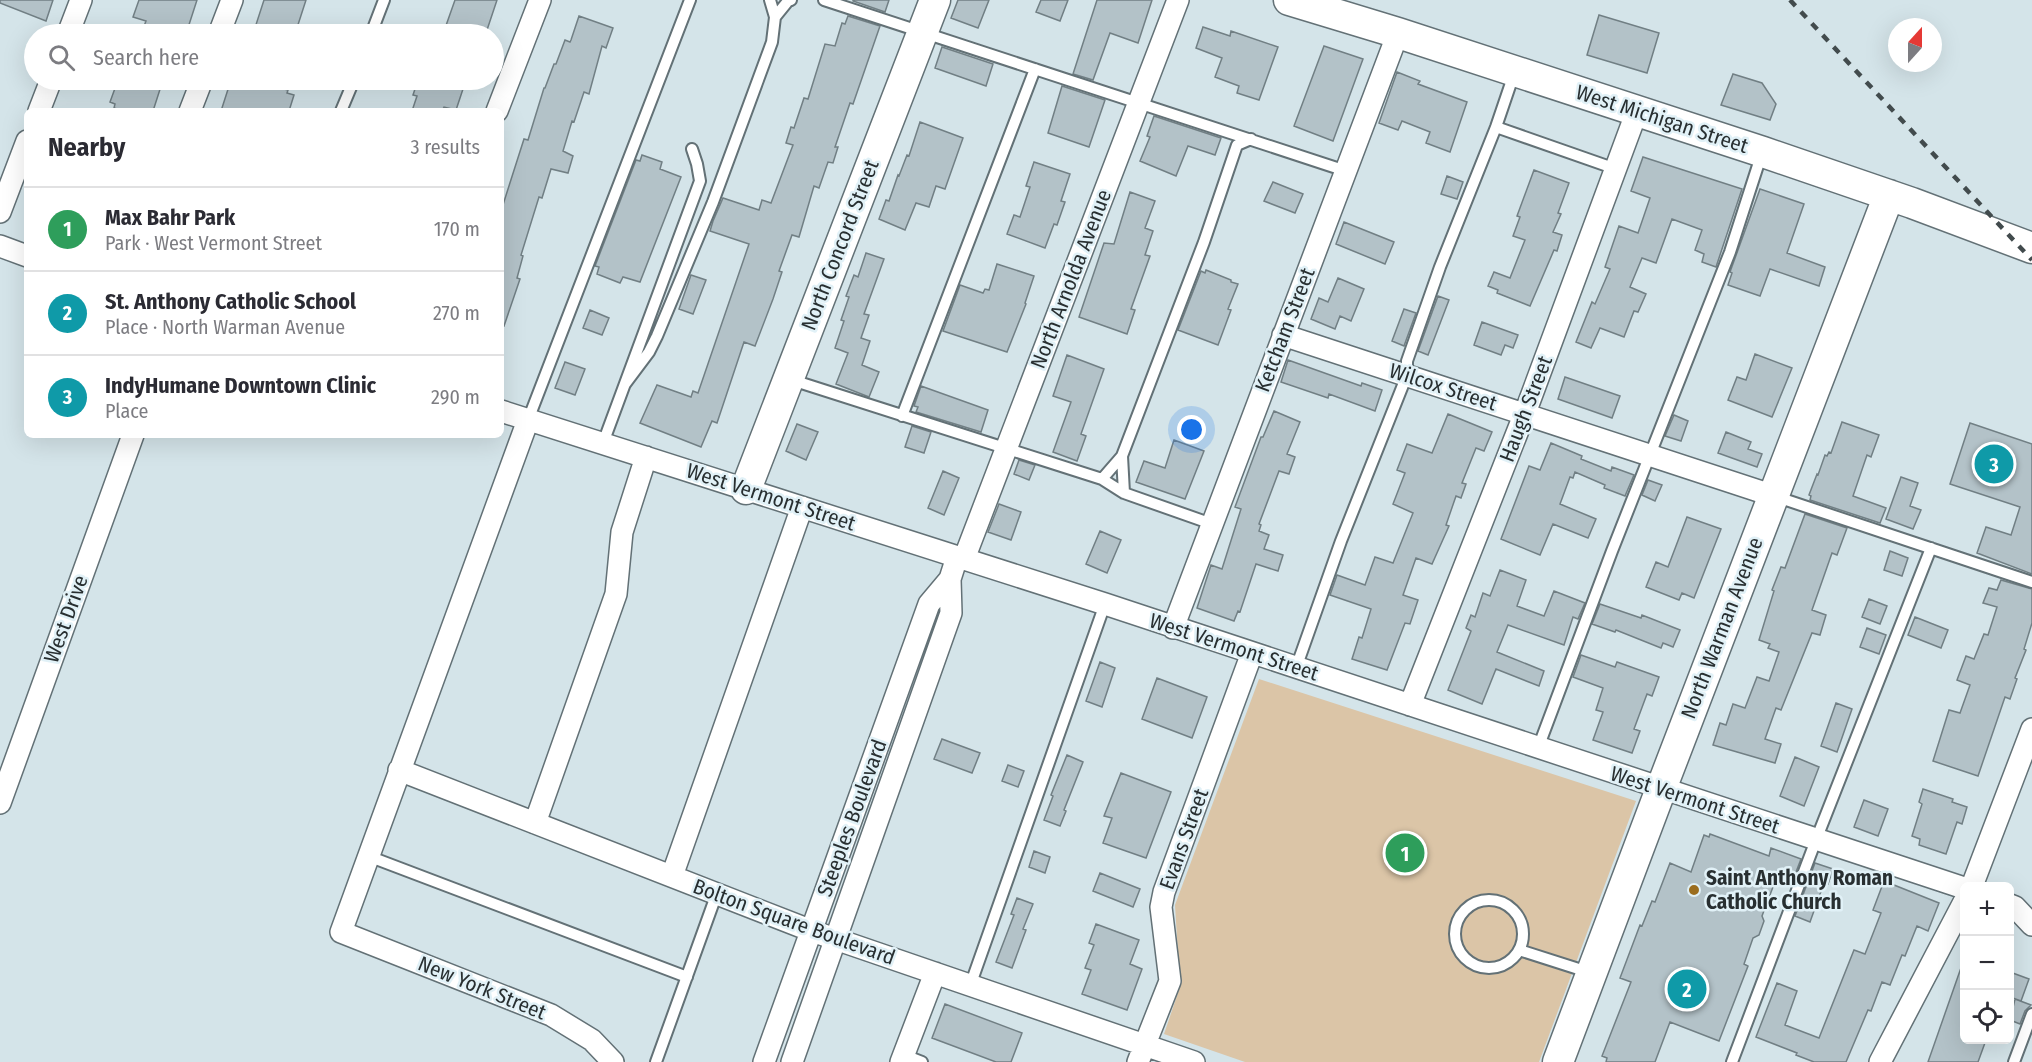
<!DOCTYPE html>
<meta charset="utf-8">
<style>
:root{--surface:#fff;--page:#f2f2f3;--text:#2b2b33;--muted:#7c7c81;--line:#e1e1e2;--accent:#ea580c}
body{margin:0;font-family:"Fira Sans Condensed",sans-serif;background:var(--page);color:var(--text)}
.controls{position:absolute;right:18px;bottom:18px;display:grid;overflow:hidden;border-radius:9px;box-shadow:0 6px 24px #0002}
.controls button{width:54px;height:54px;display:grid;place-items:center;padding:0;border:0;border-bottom:2px solid var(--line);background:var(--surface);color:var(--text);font:30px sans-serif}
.compass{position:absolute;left:1888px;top:18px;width:54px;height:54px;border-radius:50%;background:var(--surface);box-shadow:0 6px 24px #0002;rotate:21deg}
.you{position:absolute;left:1192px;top:430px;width:21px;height:21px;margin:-15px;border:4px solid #fff;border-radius:50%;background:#1a73e8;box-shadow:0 0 0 9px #1a73e833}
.badge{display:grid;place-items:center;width:39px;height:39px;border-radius:50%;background:var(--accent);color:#fff;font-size:20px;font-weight:700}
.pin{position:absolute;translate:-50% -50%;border:3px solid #fff;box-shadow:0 2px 6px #0006}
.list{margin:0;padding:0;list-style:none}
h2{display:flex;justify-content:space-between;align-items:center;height:78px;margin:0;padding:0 24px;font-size:26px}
h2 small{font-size:20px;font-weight:400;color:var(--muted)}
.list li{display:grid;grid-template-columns:39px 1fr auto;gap:18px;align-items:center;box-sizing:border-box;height:84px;padding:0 24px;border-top:2px solid var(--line)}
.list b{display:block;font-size:22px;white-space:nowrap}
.list p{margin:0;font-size:20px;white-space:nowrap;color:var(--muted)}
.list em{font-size:20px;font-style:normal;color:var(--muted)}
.icon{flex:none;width:33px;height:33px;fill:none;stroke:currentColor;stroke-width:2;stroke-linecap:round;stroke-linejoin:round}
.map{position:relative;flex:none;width:2032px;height:1062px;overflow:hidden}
.search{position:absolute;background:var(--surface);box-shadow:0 6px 24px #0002;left:24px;top:24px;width:480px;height:66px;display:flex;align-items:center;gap:15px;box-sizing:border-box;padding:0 21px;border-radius:33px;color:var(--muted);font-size:22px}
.panel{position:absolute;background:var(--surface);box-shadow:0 6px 24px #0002;left:24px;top:108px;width:480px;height:330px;border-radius:9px}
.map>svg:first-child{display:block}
</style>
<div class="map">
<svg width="2032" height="1062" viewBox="0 0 2032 1062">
<rect width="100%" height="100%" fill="#d4e4e9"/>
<!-- green -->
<path fill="#dbc5a7" d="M1259 679 1636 801 1539 1062H1245L1164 1034 1180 987 1175 905Z"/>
<!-- building -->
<path fill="#b3c2c8" stroke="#717f84" stroke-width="1.5" d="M0 0H53L46 21 0 3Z
M139 0H197L186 34H141L146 21 133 17Z
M264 0H306L295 34H253Z
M455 0H497L486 33 479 30 478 34H443Z
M853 0H889L885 12 853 1Z
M958 0H989L978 28 951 18Z
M1041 0H1068L1060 21 1036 12Z
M1097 0H1152L1138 43 1110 33 1093 80 1073 74Z
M1599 15 1659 33 1647 73 1587 55Z
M579 16 613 28 606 48 602 46 589 94 584 92 574 122 572 121 563 151 573 156 568 173 551 169 542 198 539 197 521 255 523 256 517 278 520 279 504 326 501 325V211L524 139 528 140 544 88H545L554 64H556L565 40 570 42 571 40Z
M848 16 880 26 853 104 850 103 835 147H838L833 163 828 162 819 188 814 186 799 237 792 235 779 271 782 272 773 299 755 346 744 342 717 423 712 421 701 447 640 423 657 385 691 397 693 391 698 393 749 244 710 231 713 221 723 198 759 210 762 200 771 203 793 145 786 143 791 127 794 128 804 98 808 99 825 44 835 46 842 23 845 24Z
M1203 27 1230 36 1231 31 1278 47 1259 100 1237 93 1239 86 1215 77 1222 58 1196 48Z
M1324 46 1363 59 1333 141 1294 126Z
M942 47 993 64 986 86 935 68Z
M1397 72 1420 81 1418 84 1467 102 1450 152 1426 143 1430 132 1402 121 1398 130 1379 123Z
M1733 74 1762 83 1776 104 1770 120 1721 105Z
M118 80H163L153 111H123L114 108 115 104 110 102Z
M231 80H282L280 88 288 90 287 93 294 95 289 111H221Z
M418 80H436L463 89 456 110 444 107 442 111H412L417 96 413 95Z
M1062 86 1105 100 1089 147 1048 133Z
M1154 116 1221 138 1215 155 1188 146 1176 176 1140 161 1150 137 1147 136Z
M920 122 963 138 945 189 936 186 929 207 916 203 905 230 879 219 886 200 889 201 898 175 899 176 907 155 909 156Z
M642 155 662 162 660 169 681 177 640 282 623 277 620 283 597 274 599 267 595 266 636 160 640 161Z
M1643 157 1742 189 1716 267 1702 262 1704 254 1695 250 1702 230 1672 219 1656 263 1642 258 1630 287 1646 294 1638 312 1634 311 1624 337 1600 328 1591 348 1576 342 1592 302 1595 304 1610 269 1605 267 1619 226 1638 233 1650 198 1631 191Z
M1034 162 1070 174 1061 201 1065 202 1057 225 1054 224 1045 248 1007 234 1014 215 1020 217 1030 187 1026 186Z
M1534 170 1569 183 1558 213 1561 214 1553 232 1562 235 1557 251 1554 250 1530 306 1497 293 1498 290 1488 286 1494 272 1510 278 1525 240 1513 236 1520 217 1517 216Z
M1447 176 1463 182 1457 199 1441 194Z
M1273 182 1303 194 1295 213 1264 201Z
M1760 189 1804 204 1787 253 1825 267 1819 286 1770 269 1760 296 1728 285 1732 273 1730 272Z
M1130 192 1155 201 1145 228 1153 231 1145 255 1150 256 1131 309 1135 310 1127 334 1079 317 1104 243 1114 244Z
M1344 222 1394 242 1385 264 1336 244Z
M866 253 884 259 864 314 869 315 861 338 870 341 862 365 879 372 869 397 836 384 848 353 835 348 844 321 841 320 849 297 846 296 854 275 858 277Z
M997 264 1034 276 1025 303 1026 304 1007 352 943 331 960 285 983 293 985 289 989 290Z
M1206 270 1231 280V282L1238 284 1228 309 1231 310 1218 345 1178 330 1201 271 1205 273Z
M691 275 706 280 693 314 679 309Z
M1338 278 1364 289 1351 321 1340 316 1335 329 1311 319 1319 298 1328 302Z
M1438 296 1449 300 1428 355 1418 351Z
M1404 309 1416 313 1404 346 1392 341Z
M590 310 609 318 602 335 583 328Z
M1482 322 1518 335 1513 348 1505 345 1501 355 1474 345Z
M1755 354 1792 368 1772 417 1728 400 1737 377 1746 380Z
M1067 355 1104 369 1081 434 1086 436 1077 461 1053 452 1071 402 1053 396Z
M1288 360 1361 386 1362 383 1382 390 1375 411 1329 394 1328 398 1281 382Z
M565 362 585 369 575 395 555 388Z
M1565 377 1620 396 1612 418 1558 399Z
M921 386 988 410 981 432 916 412 918 407 914 406Z
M1274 411 1300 422 1287 454 1295 457 1289 474 1279 471 1259 524 1261 525 1259 531 1269 535 1264 549 1283 555 1278 571 1256 564 1240 612 1238 611 1234 621 1197 608 1211 565 1222 569 1241 509 1235 507 1261 437H1263Z
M1448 414 1492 432 1484 451 1476 448 1462 483 1466 484 1461 498 1456 496 1446 525 1449 526 1432 564 1416 558 1403 595 1418 600 1410 624 1405 623 1387 670 1352 659 1359 637 1362 638 1371 609 1330 595 1337 575 1365 585 1375 557 1393 563 1413 513 1393 504 1405 473 1397 470 1407 444 1432 453Z
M1674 415 1688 421 1681 441 1665 436Z
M1842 422 1879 435 1871 457 1867 455 1853 496 1886 508 1880 523 1810 500 1811 496 1809 495 1817 474 1818 475 1825 455 1827 456 1829 452 1831 453Z
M1970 423 2032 444V574L1977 553 1986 527 2011 535 2020 507 1950 484Z
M797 424 818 432 806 460 786 451Z
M912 426 931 432 924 453 905 447Z
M1726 432 1751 442 1748 449 1762 454 1757 467 1718 453Z
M1174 440 1204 451 1185 499 1136 482 1144 461 1165 468Z
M1551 443 1582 456 1581 459 1611 471 1612 467 1634 475 1625 496 1604 488 1605 485 1575 472 1573 478 1570 477 1560 504 1596 519 1588 538 1553 524 1540 555 1501 539 1529 466 1540 470Z
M1019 460 1035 465 1029 480 1014 474Z
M943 471 959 478 944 515 928 508Z
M1901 477 1918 483 1910 506 1921 510 1913 529 1886 519Z
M1648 480 1662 485 1655 501 1642 495Z
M999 504 1021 512 1011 540 988 532Z
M1805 514 1847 528 1837 555 1832 553 1812 610 1826 615 1820 635 1812 633 1781 710 1776 708 1765 739 1781 744 1775 763 1713 745 1720 723 1726 725 1733 704 1745 708 1757 677 1769 681 1779 652 1768 648 1770 644 1759 640 1774 591 1772 590 1781 567 1785 568Z
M1687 517 1721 529 1694 598 1682 593 1679 600 1646 587 1656 562 1668 567Z
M1100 531 1121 540 1107 573 1086 564Z
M1890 551 1908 558 1902 576 1884 570Z
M1500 570 1526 580 1517 606 1544 616 1554 591 1585 603 1578 619 1573 617 1564 645 1508 625 1497 652 1544 671 1539 686 1496 669 1482 704 1448 690 1471 631 1466 628 1471 615 1475 617 1483 593 1490 596Z
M2001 580 2032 589V623L2024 649 2026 650 2015 678 2017 679 2010 699 2005 697 1978 776 1933 761 1949 710 1960 713 1970 685 1957 680 1966 656 1974 659 1984 634 1988 635 1997 607 1983 603 1989 588 1997 590Z
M1869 599 1887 606 1880 624 1862 617Z
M1600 604 1641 618 1642 615 1680 630 1673 647 1663 643 1661 648 1616 630 1615 632 1592 624Z
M1915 617 1948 630 1941 648 1908 635Z
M1867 628 1886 635 1879 654 1860 647Z
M1581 655 1615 667 1617 662 1659 677 1652 696 1647 694 1634 729 1640 731 1632 753 1593 740 1603 712 1596 710 1603 688 1573 677Z
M1100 662 1115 668 1102 707 1086 701Z
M1157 678 1207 697 1192 738 1142 719Z
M1836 703 1852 709 1837 752 1821 746Z
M942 739 980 753 972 773 934 759Z
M1067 755 1083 762 1064 810 1066 811 1060 826 1044 820 1053 796 1051 795Z
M1795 757 1819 767 1804 806 1780 796Z
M1008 765 1024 771 1018 787 1002 781Z
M1121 773 1171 792 1146 858 1103 843 1112 818 1104 816Z
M1923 789 1953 799 1952 802 1967 807 1962 824 1957 822 1946 854 1919 845 1920 839 1912 836 1922 804 1919 802Z
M1864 800 1888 809 1878 836 1854 827Z
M1710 834 1769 856 1771 848 1801 859 1791 885 1776 879 1762 916 1764 921 1759 935 1753 938 1744 964 1748 966 1719 1041 1670 1022 1655 1062H1606L1607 1058 1602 1056 1631 982 1620 978 1640 925 1642 926 1652 901 1655 902 1670 863 1691 872 1704 835 1709 837Z
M1034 851 1050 857 1045 873 1029 867Z
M1815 863 1833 869 1828 884 1824 883 1810 922 1795 916Z
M1100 873 1140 889 1133 907 1093 891Z
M1884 881 1939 903 1928 931 1917 926 1905 956 1902 955 1890 985 1882 982 1871 1011 1868 1010 1846 1062H1814L1796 1055 1797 1053 1756 1037 1777 983 1797 991 1785 1025 1819 1038 1854 950 1865 954 1881 913 1873 910Z
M1017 898 1033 904 1023 929 1026 930 1012 968 996 962 1014 915 1011 914Z
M1096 924 1139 940 1130 964 1142 969 1127 1010 1082 994 1091 970 1085 968 1094 945 1089 943Z
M1962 965 1965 966V1040H1986L1978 1062H1928Z
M2010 972 2029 979 2021 1001 2010 997Z
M2015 999 2031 1005 2025 1011 2020 1024 2010 1020Z
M945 1004 1022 1033 1011 1062H996L932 1038Z"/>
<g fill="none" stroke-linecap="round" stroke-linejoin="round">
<!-- lane casing -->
<g stroke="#637176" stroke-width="14">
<path id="lane" d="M770 0 775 17 788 1 791 0
M824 0 1346 171
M371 34 384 0
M341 111 354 80
M1496 127 1616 169
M792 380 1102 479 1124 493 1212 524
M625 384 649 352 657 336 713 202 772 42 775 17
M902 416 1035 69
M528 420 690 0
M603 443 700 181 697 164 692 149
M1122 456 1204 242 1237 145 1251 139
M1102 479 1122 456 1124 493
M1777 497 2032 582
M1296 668 1341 541 1407 375V361L1440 267 1496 127 1514 74
M1538 748 1612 551 1730 252 1762 153
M368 856 687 977
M1455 934a34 34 0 1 1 68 0a34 34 0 1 1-68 0Z
M1519 950 1588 972
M970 986 1105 604
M904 1055 922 1062
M656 1062 717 893
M1732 1062 1816 840 1931 548
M2014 1062 2032 1014"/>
</g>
<!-- street casing -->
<g stroke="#637176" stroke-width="24">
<path id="street" d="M68 34 81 0
M219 34 232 0
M39 111 51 80
M190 111 202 80
M497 111 540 0
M0 212 27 141
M0 246 27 256
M1283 335 1774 496
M501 411 1105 604 1964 888
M528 420 341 932 551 1015 592 1040 613 1062
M964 559 1178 0
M1173 628 1398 33
M1410 705 1528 405 1637 111
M399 770 812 931 1194 1062
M0 803 133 435
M535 823 616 594 622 532 646 457
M672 876 802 507
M1972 886 2032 729
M2010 905 2015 907 2032 925
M764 1062 929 604 950 579 957 557
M792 1062 951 613 950 579
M901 1062 935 973
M1138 1062 1170 981 1161 907 1164 892 1252 653
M1880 1062 1964 902"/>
</g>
<!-- secondary casing -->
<g stroke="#637176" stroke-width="33">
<path id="secondary" d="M1289 0 1398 33 1763 152 1912 203 2032 248
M746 489 935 0
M1558 1062 1661 789 1889 195"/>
</g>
<!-- lane -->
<use href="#lane" stroke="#fff" stroke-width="10"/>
<!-- street -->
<use href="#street" stroke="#fff" stroke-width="21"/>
<!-- secondary -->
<use href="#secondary" stroke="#fff" stroke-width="30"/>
<!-- rail -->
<path stroke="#424b4d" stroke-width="4.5" stroke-dasharray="8 8" stroke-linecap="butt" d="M1790 0 2032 260"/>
</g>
<!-- markers -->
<circle fill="#9b6d1e" stroke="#e1f1f7" stroke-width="2" cx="1694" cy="890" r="6"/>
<g text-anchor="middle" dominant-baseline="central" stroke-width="5" stroke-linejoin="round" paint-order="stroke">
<!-- street labels -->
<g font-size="21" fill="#282f31" stroke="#e1f1f7">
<text transform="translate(1662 119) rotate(18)">West Michigan Street</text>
<text transform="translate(840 245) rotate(-69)">North Concord Street</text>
<text transform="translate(1071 279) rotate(-69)">North Arnolda Avenue</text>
<text transform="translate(1285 330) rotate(-69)">Ketcham Street</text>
<text transform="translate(1443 387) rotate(18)">Wilcox Street</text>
<text transform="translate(1526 409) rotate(-69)">Haugh Street</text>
<text transform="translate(771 497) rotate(18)">West Vermont Street</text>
<text transform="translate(66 619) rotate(-70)">West Drive</text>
<text transform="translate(1722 628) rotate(-69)">North Warman Avenue</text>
<text transform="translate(1234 647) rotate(18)">West Vermont Street</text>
<text transform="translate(1695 800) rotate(18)">West Vermont Street</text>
<text transform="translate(852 818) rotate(-70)">Steeples Boulevard</text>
<text transform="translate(1184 839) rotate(-70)">Evans Street</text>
<text transform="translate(794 922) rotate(20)">Bolton Square Boulevard</text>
<text transform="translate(482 988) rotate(22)">New York Street</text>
</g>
<!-- poi labels -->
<g font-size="21" font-weight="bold" fill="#282f31" stroke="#e1f1f7" text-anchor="start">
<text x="1706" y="878">Saint Anthony Roman<tspan x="1706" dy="24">Catholic Church</tspan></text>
</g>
</g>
</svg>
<div class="controls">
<button>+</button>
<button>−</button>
<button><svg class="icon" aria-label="locate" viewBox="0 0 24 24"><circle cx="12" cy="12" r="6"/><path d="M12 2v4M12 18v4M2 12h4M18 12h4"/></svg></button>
</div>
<svg class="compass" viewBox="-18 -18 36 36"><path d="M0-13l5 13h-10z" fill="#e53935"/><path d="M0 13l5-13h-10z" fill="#7c7c81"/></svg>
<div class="you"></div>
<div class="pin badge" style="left:1405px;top:853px;background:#2e9e5b">1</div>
<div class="pin badge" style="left:1687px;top:989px;background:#0f9aa8">2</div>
<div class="pin badge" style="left:1994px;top:464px;background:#0f9aa8">3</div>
<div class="search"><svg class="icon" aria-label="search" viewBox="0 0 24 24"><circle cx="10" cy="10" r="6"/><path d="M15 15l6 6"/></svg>Search here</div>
<section class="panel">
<h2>Nearby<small>3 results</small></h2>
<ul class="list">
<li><span class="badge" style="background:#2e9e5b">1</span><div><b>Max Bahr Park</b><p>Park · West Vermont Street</p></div><em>170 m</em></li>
<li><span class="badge" style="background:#0f9aa8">2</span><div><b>St. Anthony Catholic School</b><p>Place · North Warman Avenue</p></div><em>270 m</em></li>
<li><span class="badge" style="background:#0f9aa8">3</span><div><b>IndyHumane Downtown Clinic</b><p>Place</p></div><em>290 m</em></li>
</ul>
</section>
</div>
